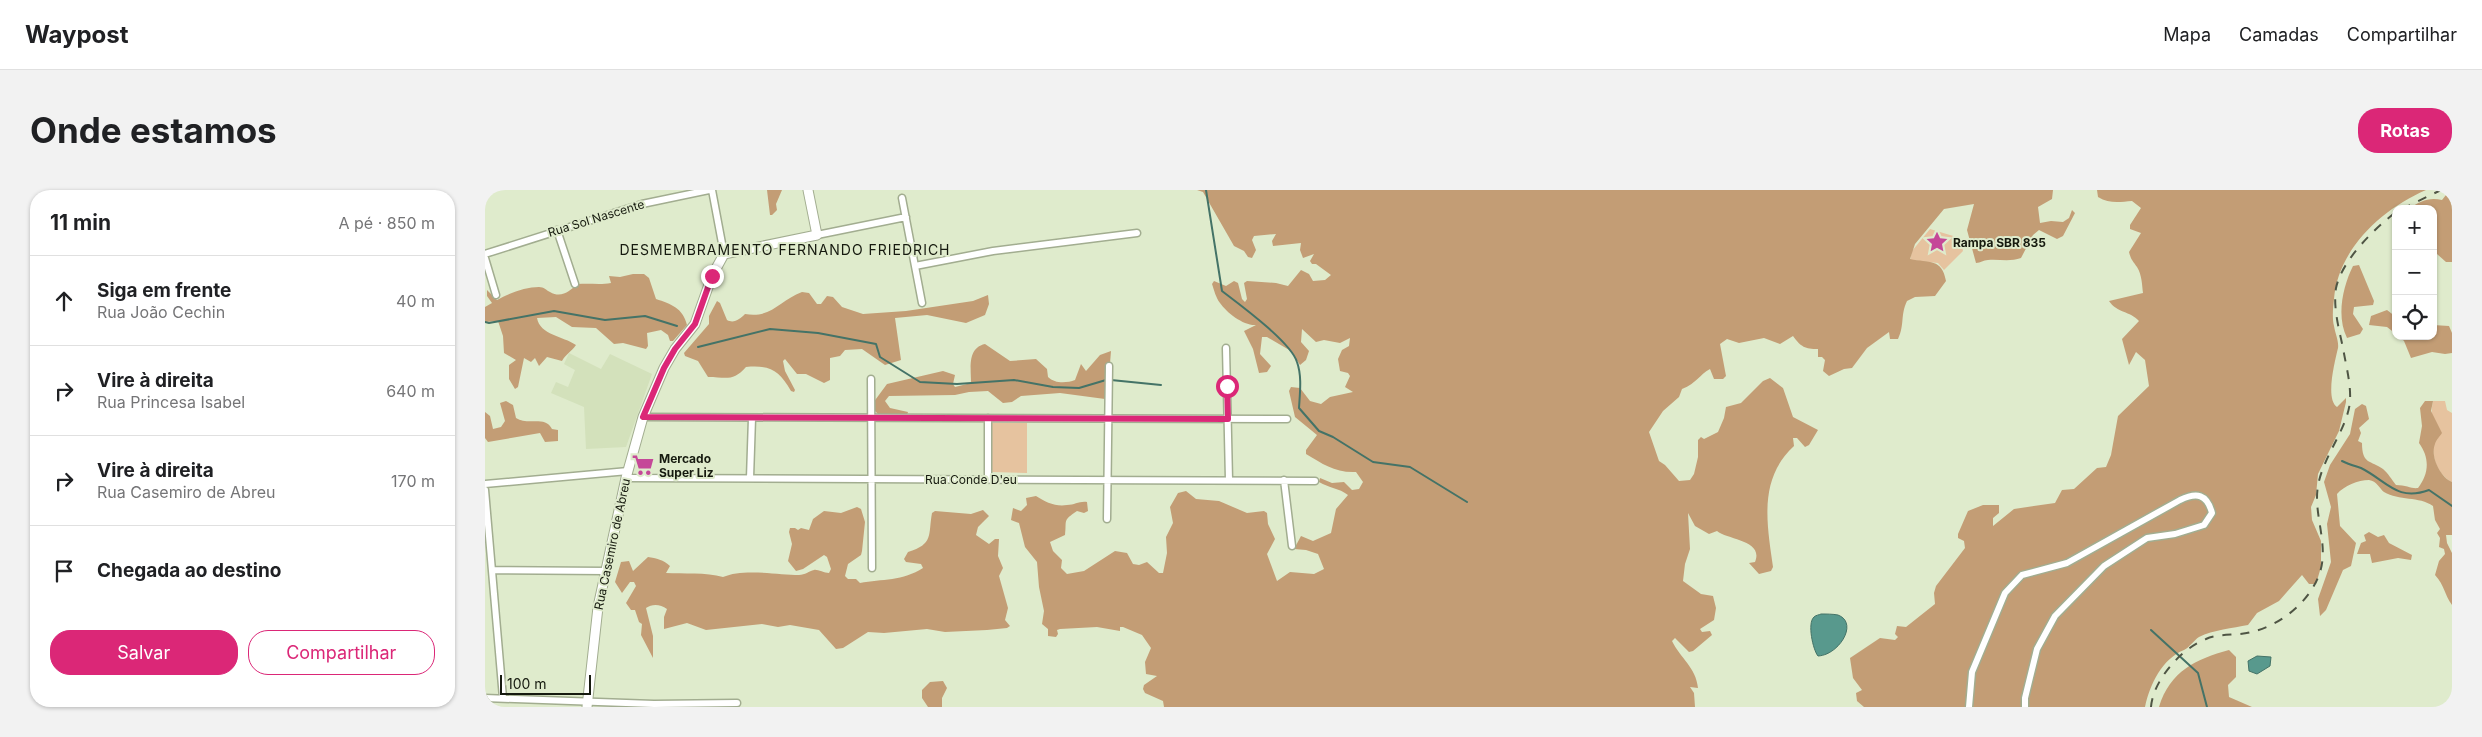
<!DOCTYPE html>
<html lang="pt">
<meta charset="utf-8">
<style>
:root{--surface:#fff;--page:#f2f2f2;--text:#202124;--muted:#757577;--line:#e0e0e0;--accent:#db2777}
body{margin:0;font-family:Inter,sans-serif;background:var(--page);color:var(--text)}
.controls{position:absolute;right:15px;top:15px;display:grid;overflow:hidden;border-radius:10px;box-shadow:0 1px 4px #0004}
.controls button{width:45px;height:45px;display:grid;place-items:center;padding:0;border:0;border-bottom:1px solid var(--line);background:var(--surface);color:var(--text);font:25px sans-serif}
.scale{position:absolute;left:15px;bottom:12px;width:91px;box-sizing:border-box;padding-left:5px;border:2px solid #161a0f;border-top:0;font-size:14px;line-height:18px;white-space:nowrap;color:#161a0f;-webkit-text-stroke:4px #dfebcc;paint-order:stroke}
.stop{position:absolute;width:15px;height:15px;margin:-11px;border:4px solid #db2777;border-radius:50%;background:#fff}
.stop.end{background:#db2777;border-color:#fff;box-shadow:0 1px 5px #0008}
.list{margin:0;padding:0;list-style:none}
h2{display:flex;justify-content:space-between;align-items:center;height:65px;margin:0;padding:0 20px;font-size:21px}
h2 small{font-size:16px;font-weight:400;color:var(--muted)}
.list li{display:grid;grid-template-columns:32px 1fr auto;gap:15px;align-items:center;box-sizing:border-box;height:90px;padding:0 20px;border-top:1px solid var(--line)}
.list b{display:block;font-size:19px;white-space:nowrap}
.list p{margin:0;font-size:16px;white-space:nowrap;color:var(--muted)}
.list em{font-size:16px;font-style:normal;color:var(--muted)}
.actions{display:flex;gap:10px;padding:15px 20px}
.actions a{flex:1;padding:11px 0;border:1px solid var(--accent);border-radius:20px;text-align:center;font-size:18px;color:var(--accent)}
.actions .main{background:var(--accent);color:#fff}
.icon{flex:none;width:28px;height:28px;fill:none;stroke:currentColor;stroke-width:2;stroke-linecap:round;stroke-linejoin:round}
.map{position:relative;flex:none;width:1967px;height:517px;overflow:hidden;border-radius:20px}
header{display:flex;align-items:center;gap:30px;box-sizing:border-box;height:70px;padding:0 25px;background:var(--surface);border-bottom:1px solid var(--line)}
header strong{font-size:24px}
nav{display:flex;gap:28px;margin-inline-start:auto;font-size:18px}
.intro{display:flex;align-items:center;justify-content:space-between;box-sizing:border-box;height:120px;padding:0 30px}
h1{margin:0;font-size:35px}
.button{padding:12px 22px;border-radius:20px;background:var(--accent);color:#fff;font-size:18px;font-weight:700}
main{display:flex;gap:30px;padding:0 30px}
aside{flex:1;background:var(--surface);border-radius:20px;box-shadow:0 1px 4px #0004}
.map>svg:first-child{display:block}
</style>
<header>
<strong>Waypost</strong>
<nav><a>Mapa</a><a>Camadas</a><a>Compartilhar</a></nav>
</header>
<div class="intro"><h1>Onde estamos</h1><a class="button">Rotas</a></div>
<main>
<aside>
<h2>11 min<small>A pé · 850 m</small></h2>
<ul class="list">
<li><svg class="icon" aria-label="ahead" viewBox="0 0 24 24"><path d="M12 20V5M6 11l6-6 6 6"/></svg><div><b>Siga em frente</b><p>Rua João Cechin</p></div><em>40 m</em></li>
<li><svg class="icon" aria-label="right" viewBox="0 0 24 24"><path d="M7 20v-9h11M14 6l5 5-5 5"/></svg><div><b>Vire à direita</b><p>Rua Princesa Isabel</p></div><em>640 m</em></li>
<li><svg class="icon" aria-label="right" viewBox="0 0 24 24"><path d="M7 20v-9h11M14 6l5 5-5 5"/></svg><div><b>Vire à direita</b><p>Rua Casemiro de Abreu</p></div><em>170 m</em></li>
<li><svg class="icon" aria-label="arrive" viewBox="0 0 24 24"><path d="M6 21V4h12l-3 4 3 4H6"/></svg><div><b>Chegada ao destino</b></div></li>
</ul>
<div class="actions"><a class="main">Salvar</a><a>Compartilhar</a></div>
</aside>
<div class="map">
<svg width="1967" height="517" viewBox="0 0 1967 517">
<rect width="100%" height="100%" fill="#dfebcc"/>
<!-- built -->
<path fill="#d3e1bb" d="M84 163 116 179 125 164 167 184 141 257 101 259 99 217 66 203 71 192 83 197 90 180 79 174Z"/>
<!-- green -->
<path fill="#e6c39f" d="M1445 39 1475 48 1478 61 1459 80 1453 73 1425 70 1427 61Z
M1948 211H1960L1962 220 1967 223V292C1961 290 1951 278 1950 271 1947 260 1945 222 1948 211Z
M507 233H542V283L507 282Z"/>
<!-- forest -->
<path fill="#c39d75" d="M282 0H297L291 14 292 20 287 25H285Z
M712 0H1568L1567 9 1553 17 1555 33 1566 31 1578 32 1584 28 1587 20 1590 23 1578 46 1572 49 1554 40 1548 45 1536 68C1525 72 1514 69 1503 70 1498 70 1496 73 1491 73L1482 40 1489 14 1459 19 1430 54 1425 69C1444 73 1457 68 1461 91L1450 106 1430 107 1422 111C1415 126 1420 134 1413 149H1405L1404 142 1382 158 1367 178 1359 179 1344 186 1338 181 1340 170 1337 167H1333V159C1320 159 1316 157 1308 146L1295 154 1279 148 1254 153 1242 149 1235 154 1241 186 1238 189H1229L1225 179C1214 185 1212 193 1197 199L1194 207 1178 221 1164 242 1174 271 1180 275 1194 291 1205 290 1209 284 1213 267V250L1216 247 1219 249 1233 242 1239 228 1241 217 1256 213 1278 191 1285 188 1298 198 1308 227 1333 240 1324 255 1320 257 1312 248H1308L1309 256C1273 289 1282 334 1288 377L1286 381 1274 384 1264 373 1270 372C1279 350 1243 350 1232 341L1224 344 1210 336 1203 323 1205 359 1200 374 1198 391 1216 404 1228 406 1231 418 1229 430 1215 439 1217 442 1225 441 1227 445 1208 461 1204 462 1190 448 1187 451C1195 468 1211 477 1213 498L1205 497 1209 503 1210 517H679L678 511 660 503 658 499 659 495 672 486 661 484 660 472 666 458 657 445 638 437H635V441L612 437 575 439 572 440 573 444 571 447 563 446V439L557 434 559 421 554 397 552 372 540 357 534 333 526 330 528 318 536 321 542 315 541 308 551 306C560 312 571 317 582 315 590 315 594 311 602 312L603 321 599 323 592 321C577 331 582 330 580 345L565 352 568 361 577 370 576 378 582 384 599 381 630 361 642 363 648 374 654 375 662 372 674 383H678L682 363 681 347 688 333 685 317 693 303 701 301 711 309 734 311 762 323 779 321 782 323 783 334 790 349 782 364 792 391 805 382 829 384 839 379 833 364 821 360 809 359 816 346 828 351 846 343 851 319 863 305C854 298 844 298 834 292L835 288 847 293 859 292 867 300 874 299 878 292 871 282C850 283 838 274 821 264V260L832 245 810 227 804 201 806 197 815 198 825 211 836 214 845 207 868 202 860 197 865 186 863 183 855 181 853 169 857 160 864 156 865 148 855 153 839 150 831 152 817 139 816 152 824 161 821 170 815 175 806 161 782 147H777L775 164 786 176 782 182 774 183 768 159 759 141 771 135C759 136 742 123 735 113 731 108 729 100 727 94L729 91 741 96 749 91 753 93 757 109 760 112 762 109 759 93 762 91 791 93 803 96 816 80 824 84 828 91 840 90 846 85 831 74H827L825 71 829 64 818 68 815 60 816 53 788 56 787 51 791 44 769 46 767 50 771 60 767 68 763 67 759 61 749 56 718 2Z
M1612 0H1941C1897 19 1853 59 1849 109 1848 117 1847 128 1849 136 1850 143 1854 151 1853 158 1850 171 1840 209 1852 217L1861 208V212L1854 241 1833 284 1831 305 1826 317 1827 330 1836 351V377L1831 394H1824L1817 385 1794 411 1772 423 1763 435C1748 438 1728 440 1714 447 1709 450 1705 457 1699 460 1677 469 1665 494 1660 517H1379L1372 511 1371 503 1377 500 1368 488 1365 468 1395 448 1410 450 1413 447 1410 444 1412 436 1421 437 1450 414 1449 403 1451 396 1480 358 1479 351 1473 348V344L1483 321 1498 315H1514V323L1508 328V336L1529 319 1570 313 1577 300 1589 299 1612 278 1621 277 1626 265 1633 226 1664 196 1660 170 1651 162 1644 175 1637 149 1654 131C1645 121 1632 123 1624 111L1658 103C1657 95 1657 85 1652 77 1648 71 1646 70 1644 62L1656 43 1645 39V35L1656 18 1647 11C1635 12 1624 14 1613 7Z
M1965 0H1967V72H1961L1952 64 1948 50V19H1924C1935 11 1944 7 1957 10Z
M1874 75 1889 111 1888 115 1869 117 1868 124 1878 139 1875 144 1862 148C1851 126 1858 96 1868 76Z
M148 84H159L164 88 171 109C186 114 198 118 202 135L188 151H185L183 145 176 140 162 143 163 156 161 159 138 153 129 154 111 138 87 137 71 127 52 128C55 145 78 146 91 155 86 162 81 164 77 171L62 167 54 176 50 168 46 172 39 168 33 197 30 199 24 189V175L31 170 19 163 18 146 13 131 0 132V117L7 113 2 106V100L12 110C24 103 41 97 54 97 59 97 61 100 65 102 77 109 85 100 93 94 105 93 115 95 126 93L124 86 135 87Z
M317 102 324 103 332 114H336L342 106 348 107 357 117 378 124 421 121 488 111 503 105 504 114 500 125 481 133 442 125 410 128 416 170 400 175 377 159 360 160 355 166 345 168V190L339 193 321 184H312L300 169 298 171 300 181 310 200 309 202 306 201C294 180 285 175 261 177 248 192 241 187 223 187L213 171 200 166 199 163 224 134V126L232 111 235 113 242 130C249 134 255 129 260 124 286 129 295 110 317 102Z
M1902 120 1911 127V144L1902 137 1884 135 1886 126Z
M1948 135 1964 136 1967 143V163L1960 164 1947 162 1926 168 1919 151 1914 146H1948Z
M500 154 525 171 551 169 562 179 563 187C570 194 582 193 590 190L596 174 601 181 615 165 626 161 623 198 620 209 575 203 536 206 527 212 518 213 503 201 484 202 470 205 404 206 400 211 405 218 423 222 422 225H394L390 221 388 213 402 194 458 181 470 185 468 194 470 197 486 193C486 178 482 158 500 154Z
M21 211 28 215 31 228C43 236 60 225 67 239L73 240V251L60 252 55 243 3 252 0 248V222L5 226 8 239 16 237 20 231 15 213Z
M1940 211H1948L1946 221 1957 243C1955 246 1951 250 1950 254 1945 266 1955 287 1967 292V345H1961L1962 353 1967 363V415C1959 404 1960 396 1950 385L1954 371 1960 364 1959 359 1954 357 1955 348 1952 343 1955 339 1950 330 1948 316C1934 306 1914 311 1899 302 1894 298 1892 291 1884 290 1873 290 1859 296 1852 304L1855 336 1871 353 1866 376 1858 380 1841 420 1835 426 1833 409 1846 372 1842 334 1846 317 1839 292 1845 275 1865 244 1870 219 1877 214 1881 216 1884 229 1874 238 1876 243 1873 251 1877 253C1877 275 1886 270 1898 279 1903 283 1907 290 1911 295 1921 295 1927 299 1933 298 1944 284 1945 268 1934 253L1937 236 1935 218Z
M372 317 376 319 380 332 377 361 376 365 363 374 360 386 363 389H371L375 393C397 389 418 391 438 378L436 374 421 372 419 369 423 362C449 354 443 345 447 323L450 321 486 324 498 320 504 326 493 337 491 345 504 354 510 349H514L513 366 518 378 514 386 523 418 520 430 525 436 522 438 502 440 460 442 442 439 399 443 383 442 358 458 351 459 334 440 305 435 293 437 277 434 221 440 202 433 179 439V427L182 419C175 414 167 414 161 418L168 446V468L156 445 157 434 154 432 150 420H146L141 413 151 396 149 392H145L137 403 130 392 136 372 144 371 148 381 163 367C171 368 179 370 185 376L181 383C198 384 221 382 238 387 258 378 293 385 314 385 320 385 324 381 329 380 332 379 339 383 344 383L346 379 342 367 339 365 318 379 311 381 303 371 307 354 304 342 305 338H310L313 340 316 338 324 340 328 329 339 321 356 323Z
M1884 342 1893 347 1899 345 1904 353 1927 365 1926 370 1913 368 1887 373 1885 364H1872L1876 353 1881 351 1879 345Z
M1744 460 1751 467V487L1743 495 1744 507 1767 517H1674C1685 481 1711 469 1744 460Z
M458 491 462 498 457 508V517H443L437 508V500L445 492Z"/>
<!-- water -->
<path fill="#58998d" stroke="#447367" d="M1336 424C1341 424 1348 424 1353 425 1374 433 1354 465 1333 466 1328 460 1322 433 1329 427 1331 425 1334 425 1336 424Z
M1772 466 1786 467 1785 476 1772 484 1764 481 1763 471Z"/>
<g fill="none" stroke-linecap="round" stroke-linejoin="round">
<!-- stream -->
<path stroke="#447367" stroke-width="2" d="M721 0 737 101C754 114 806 152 812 172 817 186 815 202 814 218L834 241 848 247 888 272 925 277 982 312
M0 132 4 133 69 121 120 130 160 126 192 136
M213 157 285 139 333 143 391 154 395 167 435 192 472 194 529 190 568 197 594 198 621 190
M626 190 676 195
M1857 271C1863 274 1870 276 1876 278 1902 291 1912 312 1944 300L1967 316
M1666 440 1713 483 1722 517"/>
<!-- street casing -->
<g stroke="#a2ad90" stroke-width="9">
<path id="street" d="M227 0 239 64
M417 8 437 113
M72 40 90 94
M332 45 421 27
M0 64 157 14 224 0
M0 68 11 105
M430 76 508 61 652 43
M741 158 744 290
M386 189 387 378
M158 227 802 229
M503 228V289
M141 288 830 291
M265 288 267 228
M799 290 807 356
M0 294 143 281
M0 300 18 508
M622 329 624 176
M7 380 121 381
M0 508 169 514 252 513
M1484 517 1487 482 1520 403 1537 385 1582 373 1695 310C1712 302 1722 304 1727 323L1719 335 1690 344 1662 348 1619 376 1570 426 1552 459 1540 508V517"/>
</g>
<!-- secondary casing -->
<g stroke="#a2ad90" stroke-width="11">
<path id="secondary" d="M102 517 113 417 141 288 158 227 179 178 190 159 210 134 227 86 239 64 332 45 323 0"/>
</g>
<!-- street -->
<use href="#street" stroke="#fff" stroke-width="6"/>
<!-- secondary -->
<use href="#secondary" stroke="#fff" stroke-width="9"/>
<!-- rail -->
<path stroke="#4f5544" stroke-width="2" stroke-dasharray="9 9" stroke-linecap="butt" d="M1917 19 1956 0
M1666 517C1668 490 1697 458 1721 449 1734 443 1752 446 1766 442 1795 436 1826 411 1835 382 1844 354 1828 324 1833 296 1838 266 1863 238 1865 211 1866 193 1861 176 1858 158 1854 139 1848 118 1851 98 1857 70 1889 39 1911 22"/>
</g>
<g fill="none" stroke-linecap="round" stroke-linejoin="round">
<!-- route -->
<path stroke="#db2777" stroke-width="6" d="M227 86 210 134 190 159 179 178 158 227 743 229 742 196"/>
</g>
<!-- icons -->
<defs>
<g id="sight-bare" transform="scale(1.725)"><path d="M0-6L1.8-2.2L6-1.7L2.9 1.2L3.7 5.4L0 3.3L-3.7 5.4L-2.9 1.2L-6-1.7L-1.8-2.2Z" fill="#c54898" stroke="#dfebcc" stroke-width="2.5" paint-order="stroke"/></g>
<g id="supermarket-bare" transform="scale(1.725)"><path d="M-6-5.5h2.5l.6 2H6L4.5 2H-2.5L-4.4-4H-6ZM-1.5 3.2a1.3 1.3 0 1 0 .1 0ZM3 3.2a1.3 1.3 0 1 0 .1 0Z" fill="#c54898" stroke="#dfebcc" stroke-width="2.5" paint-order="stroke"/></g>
</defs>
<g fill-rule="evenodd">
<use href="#sight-bare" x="1452" y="52"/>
<use href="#supermarket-bare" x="158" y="275"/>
</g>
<g text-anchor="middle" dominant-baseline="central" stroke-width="4" stroke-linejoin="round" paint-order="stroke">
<!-- street labels -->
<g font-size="12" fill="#161a0f" stroke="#dfebcc">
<text transform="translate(111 28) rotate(-17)">Rua Sol Nascente</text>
<text x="486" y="289">Rua Conde D'eu</text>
<text transform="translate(127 354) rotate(-78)">Rua Casemiro de Abreu</text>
</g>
<!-- poi labels -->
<g font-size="12" font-weight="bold" fill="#161a0f" stroke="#dfebcc" text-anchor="start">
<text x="1468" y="52">Rampa SBR 835</text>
<text x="174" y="268">Mercado<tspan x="174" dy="14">Super Liz</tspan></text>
</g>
<!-- neighbourhood labels -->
<g font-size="14" letter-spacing="1" fill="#161a0f" stroke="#dfebcc">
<text x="300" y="59">DESMEMBRAMENTO FERNANDO FRIEDRICH</text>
</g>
</g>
</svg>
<div class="controls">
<button>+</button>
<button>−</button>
<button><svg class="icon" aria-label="locate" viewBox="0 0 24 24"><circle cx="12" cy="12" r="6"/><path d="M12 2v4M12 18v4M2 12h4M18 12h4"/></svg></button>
</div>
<div class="scale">100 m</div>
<div class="stop" style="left:742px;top:196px"></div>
<div class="stop end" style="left:227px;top:86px"></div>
</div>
</main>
